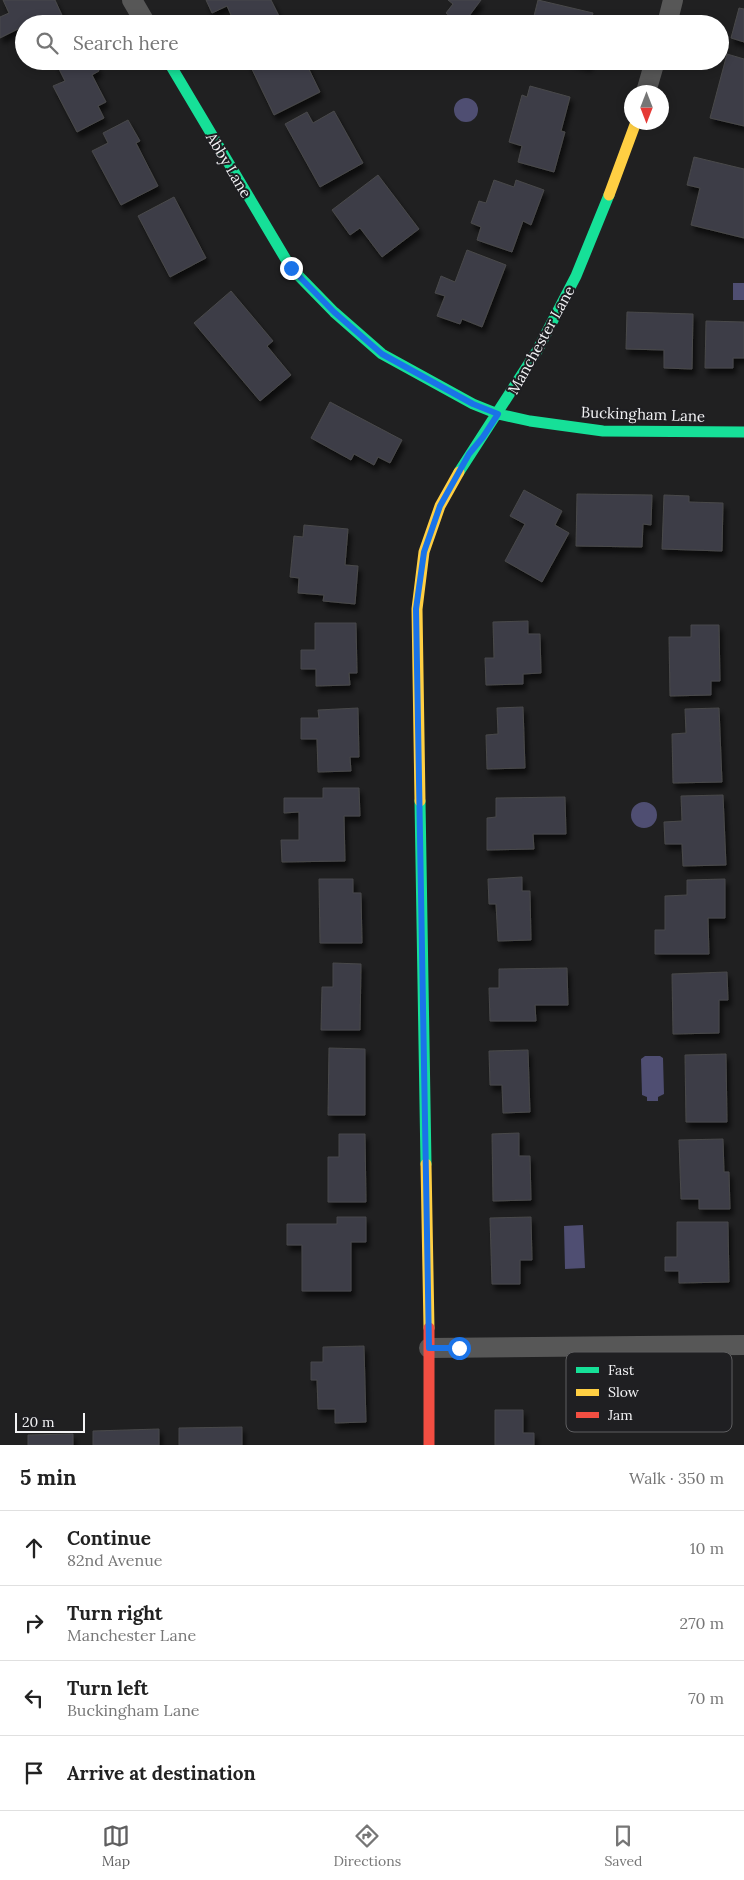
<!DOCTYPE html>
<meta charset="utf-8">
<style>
:root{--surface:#fff;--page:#f2f2f2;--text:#222;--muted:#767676;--line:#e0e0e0;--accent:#5f5f60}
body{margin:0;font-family:Lora,serif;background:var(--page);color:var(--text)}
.compass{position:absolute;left:624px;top:85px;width:45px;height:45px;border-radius:50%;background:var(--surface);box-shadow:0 2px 8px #0003;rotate:180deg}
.scale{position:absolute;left:15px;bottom:12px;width:70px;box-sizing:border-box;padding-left:5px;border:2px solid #f3f3f5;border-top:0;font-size:14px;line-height:18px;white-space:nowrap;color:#f3f3f5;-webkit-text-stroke:4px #1f1f22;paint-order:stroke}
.stop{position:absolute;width:15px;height:15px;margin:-11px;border:4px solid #1a73e8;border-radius:50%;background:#fff}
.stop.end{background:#1a73e8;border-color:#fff;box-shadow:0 1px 5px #0008}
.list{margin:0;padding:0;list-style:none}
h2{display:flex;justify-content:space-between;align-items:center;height:65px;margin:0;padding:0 20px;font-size:21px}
h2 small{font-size:16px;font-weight:400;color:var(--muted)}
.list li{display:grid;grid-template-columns:32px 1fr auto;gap:15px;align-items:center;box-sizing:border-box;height:75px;padding:0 20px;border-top:1px solid var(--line)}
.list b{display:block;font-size:19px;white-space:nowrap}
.list p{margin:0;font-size:16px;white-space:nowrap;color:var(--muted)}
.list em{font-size:16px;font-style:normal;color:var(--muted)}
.icon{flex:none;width:28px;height:28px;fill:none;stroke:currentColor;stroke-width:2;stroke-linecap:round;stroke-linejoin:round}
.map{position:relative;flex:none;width:744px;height:1445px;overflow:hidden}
.search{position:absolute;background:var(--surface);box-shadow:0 2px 8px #0003;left:15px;right:15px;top:15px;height:55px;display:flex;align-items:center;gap:12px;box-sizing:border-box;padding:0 18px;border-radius:28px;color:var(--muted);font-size:19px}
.sheet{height:365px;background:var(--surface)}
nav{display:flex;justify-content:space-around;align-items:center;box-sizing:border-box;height:70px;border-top:1px solid var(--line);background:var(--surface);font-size:14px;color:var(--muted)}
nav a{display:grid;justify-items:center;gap:2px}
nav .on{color:var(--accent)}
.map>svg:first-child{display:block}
</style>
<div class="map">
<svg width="744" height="1445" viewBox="0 0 744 1445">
<defs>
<filter id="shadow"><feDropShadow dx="3" dy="5.5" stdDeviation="2.5" flood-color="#0009"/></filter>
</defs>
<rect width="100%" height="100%" fill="#202021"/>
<!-- water -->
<path fill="#4f4e72" d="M454 110a12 12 0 1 1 24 0a12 12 0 1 1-24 0Z
M733 283H744V300H733Z
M631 815a13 13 0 1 1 26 0a13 13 0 1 1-26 0Z
M645 1056H660L663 1058 664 1094 658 1097V1101H647V1097L642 1095 641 1059Z
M583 1225 585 1268 565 1269 564 1226Z"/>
<!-- building -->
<path fill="#3e3e46" stroke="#49494a" filter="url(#shadow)" d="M3 0H55L66 24H24V36L20 28 0 38V17L9 13Z
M206 0H271L279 16 263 24H235L227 6 212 13Z
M448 0H481L463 24H459L446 13 453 4Z
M538 0 593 13 590 24H532Z
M739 8 744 9V42L731 38Z
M727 54 744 59V126L710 118Z
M59 61H94L99 71 92 75 106 102 98 106 104 118 77 132 53 86 65 81 56 63Z
M248 61H305L320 92 274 115Z
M570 61H590L588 66Z
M530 86 570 97 561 131 565 132 554 172 518 162 522 146 509 142 522 95 527 97Z
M334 111 363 163 320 187 285 124 307 112 313 123Z
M128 120 140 141 136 143 158 186 121 205 92 151 108 143 103 133Z
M694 157 744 169V238L691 225 700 188 687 185Z
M378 175 419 229 382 257 360 228 350 235 332 210Z
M494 180 514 187 516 180 544 190 531 225 523 221 512 252 477 240 481 227 471 223 479 201 486 203Z
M174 197 206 258 170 277 138 216Z
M467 250 506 265 482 327 462 319 460 324 437 316 445 296 435 293 441 276 455 282Z
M231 291 273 341 267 346 291 375 260 401 194 323Z
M627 312 693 314 692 369 664 368V350L626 349Z
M706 321 744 322V358H733V368H705Z
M330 402 402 440 390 463 378 457 374 465 354 454 351 460 311 438Z
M524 490 562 511 555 525 569 533 542 582 505 561 525 524 510 516Z
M577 494 652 495 651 525 643 524 642 547 576 546Z
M664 495 689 496V502L723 503 722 551 662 549Z
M304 525 348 529 345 565 358 566 355 604 323 601 324 595 298 593 299 578 290 577 294 536 303 537Z
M528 621V634H540L541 673 523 674V684L486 685 485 658H494L493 622Z
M315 623H356L357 673H349L350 685 316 686V669H301V650H315Z
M691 625H719L720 681H711V695L670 696 669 637H691Z
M523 707 525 768 487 769 486 735 498 734 497 708Z
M358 708 359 757H350L351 771 318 772 317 739H301V718H319L318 710Z
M719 708 722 782 673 783 672 734 686 733 685 709Z
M323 788H359L360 816H344L345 861 282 862 281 840H299V812L284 813V798H323Z
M723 795 726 865 683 866 682 844H665L664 822 682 821 681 796Z
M565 797 566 834H533L534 849 487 850V818L496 817V798Z
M522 877V891H530L531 940 498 941 496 904H489L488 879Z
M319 879H353V893H361L362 943H320Z
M725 879V918H708L709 954H655V930H665V896L687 895V880Z
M333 963 361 964 360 1030H321L322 987H333Z
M567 968 568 1005H535L536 1021H490L489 988H499V969Z
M727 972 728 1000H719V1033L673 1034 672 974Z
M329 1048 365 1049V1115H328Z
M528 1050 530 1112 503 1113 502 1085H490L489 1051Z
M726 1054 727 1122H686L685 1055Z
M519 1133V1156H530L531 1200 493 1201 492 1134Z
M339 1134H365L366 1202H328V1157H339Z
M723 1139 724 1172H729L730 1209H699V1199H681L679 1140Z
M337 1217H366V1242H351V1291H302V1245H287V1224H337Z
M531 1217 532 1260H520V1284H492L490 1218Z
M677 1222H728L729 1282 679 1283V1271H665V1257H677Z
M364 1346 366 1422 335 1423V1409H318L317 1380H311V1362H323V1347Z
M495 1410H523V1433H534V1445H495Z
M242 1427V1445H179V1428Z
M159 1429V1445H93V1431Z
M73 1434V1445H28V1435Z"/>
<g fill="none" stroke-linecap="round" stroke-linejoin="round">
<!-- street -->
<path stroke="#575757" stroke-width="20" d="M132 0 146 24
M667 24 673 0
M646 92 655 61
M429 1348 744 1345"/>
<!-- fast -->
<path stroke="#16e098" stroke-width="11" d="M168 61 291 268 334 312 382 354 473 404 498 414 530 421 603 431 744 432
M459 472 537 351 576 276 609 195
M420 801 426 1164"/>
<!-- slow -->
<path stroke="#ffcf43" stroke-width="11" d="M609 195 636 122
M420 801 417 609 424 552 440 506 459 472
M426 1164 429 1328"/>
<!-- jam -->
<path stroke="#f24e42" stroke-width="11" d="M429 1328V1445"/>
</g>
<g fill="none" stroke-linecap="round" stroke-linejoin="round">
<!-- route -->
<path stroke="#1a73e8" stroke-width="6" d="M291 268 334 312 382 354 473 404 498 414 483 437 469 454 440 506 424 552 416 609 429 1348H459"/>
</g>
<g text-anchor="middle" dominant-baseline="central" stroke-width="4" stroke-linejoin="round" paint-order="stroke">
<!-- street labels -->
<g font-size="15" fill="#f3f3f5" stroke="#1f1f22">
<text transform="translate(229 165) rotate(59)">Abby Lane</text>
<text transform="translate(541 340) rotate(-61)">Manchester Lane</text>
<text transform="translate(643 414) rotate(2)">Buckingham Lane</text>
</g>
</g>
<!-- legend -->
<rect x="566" y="1352" width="166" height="80" rx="8" fill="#1f1f22" stroke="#5f5f61" stroke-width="1"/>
<rect x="576" y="1367" width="23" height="6" fill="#16e098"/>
<rect x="576" y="1389" width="23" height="7" fill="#ffcf43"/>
<rect x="576" y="1412" width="23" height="6" fill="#f24e42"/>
<g font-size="14" fill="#f3f3f5">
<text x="608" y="1375">Fast</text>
<text x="608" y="1397">Slow</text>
<text x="608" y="1420">Jam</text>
</g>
</svg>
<svg class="compass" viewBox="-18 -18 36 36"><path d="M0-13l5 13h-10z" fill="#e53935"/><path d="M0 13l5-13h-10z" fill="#767676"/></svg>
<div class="scale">20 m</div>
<div class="stop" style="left:459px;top:1348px"></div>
<div class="stop end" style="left:291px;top:268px"></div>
<div class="search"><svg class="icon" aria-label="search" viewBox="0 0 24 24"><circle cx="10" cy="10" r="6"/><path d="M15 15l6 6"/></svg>Search here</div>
</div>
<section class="sheet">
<h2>5 min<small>Walk · 350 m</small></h2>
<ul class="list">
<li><svg class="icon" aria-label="ahead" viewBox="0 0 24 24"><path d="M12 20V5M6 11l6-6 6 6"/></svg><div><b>Continue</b><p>82nd Avenue</p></div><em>10 m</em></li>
<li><svg class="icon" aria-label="right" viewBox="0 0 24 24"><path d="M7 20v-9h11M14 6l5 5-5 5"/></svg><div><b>Turn right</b><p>Manchester Lane</p></div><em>270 m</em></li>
<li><svg class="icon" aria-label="left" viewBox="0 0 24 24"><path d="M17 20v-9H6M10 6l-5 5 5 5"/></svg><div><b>Turn left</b><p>Buckingham Lane</p></div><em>70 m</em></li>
<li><svg class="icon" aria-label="arrive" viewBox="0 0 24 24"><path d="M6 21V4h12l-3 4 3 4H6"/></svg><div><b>Arrive at destination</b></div></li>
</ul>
</section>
<nav>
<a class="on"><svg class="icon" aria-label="map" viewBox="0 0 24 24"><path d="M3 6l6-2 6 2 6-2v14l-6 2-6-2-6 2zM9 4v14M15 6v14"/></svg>Map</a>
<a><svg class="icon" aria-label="directions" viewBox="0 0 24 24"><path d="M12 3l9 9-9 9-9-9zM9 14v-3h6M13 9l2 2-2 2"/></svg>Directions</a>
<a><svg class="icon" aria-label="saved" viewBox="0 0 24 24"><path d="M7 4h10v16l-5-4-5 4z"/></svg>Saved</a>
</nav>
